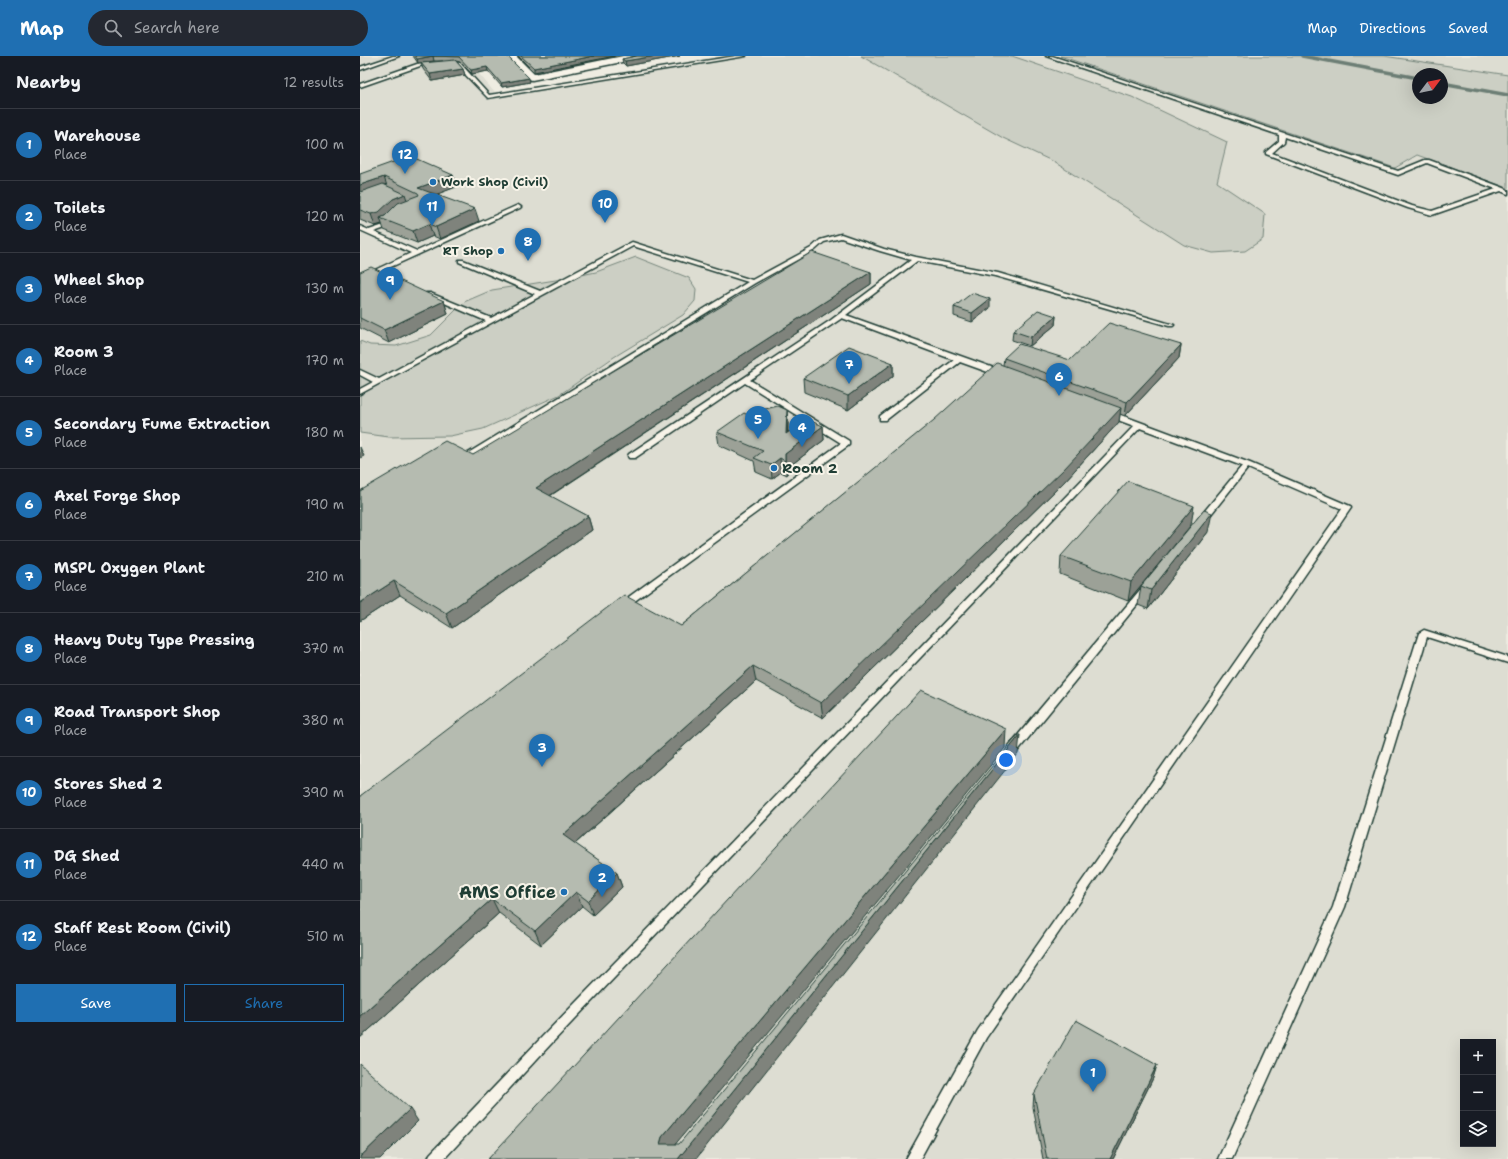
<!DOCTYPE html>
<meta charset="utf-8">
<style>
:root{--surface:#171b24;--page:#242831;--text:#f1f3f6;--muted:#9ea1a6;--line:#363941;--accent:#1f6fb2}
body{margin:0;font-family:"Shantell Sans",sans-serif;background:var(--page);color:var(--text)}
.controls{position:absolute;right:12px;bottom:12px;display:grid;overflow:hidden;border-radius:0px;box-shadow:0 4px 16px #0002}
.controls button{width:36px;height:36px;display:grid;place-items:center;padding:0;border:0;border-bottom:1px solid var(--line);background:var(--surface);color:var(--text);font:20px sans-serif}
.compass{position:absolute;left:1052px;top:12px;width:36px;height:36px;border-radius:50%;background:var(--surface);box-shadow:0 4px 16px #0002;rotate:58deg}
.you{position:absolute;left:646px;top:704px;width:14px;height:14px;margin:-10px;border:3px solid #fff;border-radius:50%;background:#1a73e8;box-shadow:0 0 0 6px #1a73e833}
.badge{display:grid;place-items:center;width:26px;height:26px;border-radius:50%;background:var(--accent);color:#fff;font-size:13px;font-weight:700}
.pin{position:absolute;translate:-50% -33px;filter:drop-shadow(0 1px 2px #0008)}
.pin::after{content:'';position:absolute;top:21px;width:14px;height:12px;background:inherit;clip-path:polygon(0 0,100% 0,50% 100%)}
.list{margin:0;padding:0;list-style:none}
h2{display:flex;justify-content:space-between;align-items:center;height:52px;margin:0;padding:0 16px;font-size:17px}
h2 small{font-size:13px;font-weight:400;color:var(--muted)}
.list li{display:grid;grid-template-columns:26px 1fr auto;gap:12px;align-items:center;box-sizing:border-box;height:72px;padding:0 16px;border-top:1px solid var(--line)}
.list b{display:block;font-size:15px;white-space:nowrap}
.list p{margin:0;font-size:13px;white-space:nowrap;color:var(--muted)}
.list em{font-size:13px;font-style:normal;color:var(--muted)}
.actions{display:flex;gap:8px;padding:12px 16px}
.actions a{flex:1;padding:9px 0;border:1px solid var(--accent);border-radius:0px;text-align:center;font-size:14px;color:var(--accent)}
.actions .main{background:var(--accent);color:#fff}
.icon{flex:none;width:22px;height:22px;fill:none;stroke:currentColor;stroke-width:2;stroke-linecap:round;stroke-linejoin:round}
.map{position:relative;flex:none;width:1148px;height:1103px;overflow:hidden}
header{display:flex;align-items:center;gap:24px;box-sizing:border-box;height:56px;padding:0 20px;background:var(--accent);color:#fff}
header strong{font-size:19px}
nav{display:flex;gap:22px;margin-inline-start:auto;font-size:14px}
.search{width:280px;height:36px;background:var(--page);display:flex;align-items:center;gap:10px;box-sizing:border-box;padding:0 14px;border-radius:22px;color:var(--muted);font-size:15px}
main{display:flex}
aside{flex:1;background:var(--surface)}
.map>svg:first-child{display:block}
</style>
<header>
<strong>Map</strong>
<div class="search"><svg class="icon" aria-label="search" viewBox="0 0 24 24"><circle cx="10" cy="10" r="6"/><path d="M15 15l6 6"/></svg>Search here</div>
<nav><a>Map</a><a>Directions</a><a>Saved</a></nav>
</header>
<main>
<aside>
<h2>Nearby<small>12 results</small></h2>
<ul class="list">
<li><span class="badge">1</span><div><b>Warehouse</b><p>Place</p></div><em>100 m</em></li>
<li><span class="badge">2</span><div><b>Toilets</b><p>Place</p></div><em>120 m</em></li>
<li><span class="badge">3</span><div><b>Wheel Shop</b><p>Place</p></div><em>130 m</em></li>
<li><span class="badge">4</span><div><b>Room 3</b><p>Place</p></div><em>170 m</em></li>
<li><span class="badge">5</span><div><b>Secondary Fume Extraction</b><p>Place</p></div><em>180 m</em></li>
<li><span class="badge">6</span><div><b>Axel Forge Shop</b><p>Place</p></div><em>190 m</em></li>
<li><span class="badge">7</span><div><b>MSPL Oxygen Plant</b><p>Place</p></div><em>210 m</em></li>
<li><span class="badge">8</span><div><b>Heavy Duty Type Pressing</b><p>Place</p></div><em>370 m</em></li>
<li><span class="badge">9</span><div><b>Road Transport Shop</b><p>Place</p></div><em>380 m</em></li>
<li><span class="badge">10</span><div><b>Stores Shed 2</b><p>Place</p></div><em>390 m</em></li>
<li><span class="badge">11</span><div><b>DG Shed</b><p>Place</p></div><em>440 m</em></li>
<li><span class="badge">12</span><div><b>Staff Rest Room (Civil)</b><p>Place</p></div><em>510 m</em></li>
</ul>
<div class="actions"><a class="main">Save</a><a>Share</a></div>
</aside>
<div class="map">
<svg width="1148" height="1103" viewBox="0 0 1148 1103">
<rect width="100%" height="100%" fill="#eeece1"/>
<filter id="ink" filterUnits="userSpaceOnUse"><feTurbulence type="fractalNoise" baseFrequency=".025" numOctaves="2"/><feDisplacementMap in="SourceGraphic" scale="8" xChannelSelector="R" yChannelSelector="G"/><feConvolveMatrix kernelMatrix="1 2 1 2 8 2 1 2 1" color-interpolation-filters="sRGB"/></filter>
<g filter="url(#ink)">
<!-- built -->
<path fill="#ddddd2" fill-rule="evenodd" d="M0 0H104L135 37 370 0H700L1035 112 1057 99 1148 132V1103H0ZM1103 986H1133V1088H1103Z
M1024 0H1148V19L1033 2Z"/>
<!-- green -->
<path fill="#cccfc4" stroke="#76867c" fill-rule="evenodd" d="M501 0H652L772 41 867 86 857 126 905 158 903 183 885 195 853 197 824 189 694 106 643 82Z
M700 0H1024L1148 19V132L1057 99 1035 112ZM1058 18H1082V42H1058Z
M276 201 329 222 336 233 335 245 323 259 254 301 199 339 123 373 90 380 29 381 0 377V285L10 289 36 290 71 279 104 246 132 234 202 223 236 216Z"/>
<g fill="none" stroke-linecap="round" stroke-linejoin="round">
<!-- stream -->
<path stroke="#6c7e74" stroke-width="3.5" d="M942 0 1058 22
M1082 27 1148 39"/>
<!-- lane casing -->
<g stroke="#1f3d34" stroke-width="3">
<path id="lane" d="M33 0H39L0 14V11Z
M376 0H386L128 42 96 9 91 7 93 6 100 7 129 39Z
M686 0H692L1038 115 1065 104H1069L1144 132 1148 134V138L1141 135 1072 159 1048 152 906 98V96L919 85V79ZM925 81 1038 119 1067 107 1136 133 1072 155 1052 150 912 97 924 86Z
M74 6 76 8 63 9 0 31V28L60 7Z
M158 149 161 151 160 152 0 225V221L51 197 0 174V170L9 174 24 169 31 162H35V164L28 171 14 176 57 195Z
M481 178 524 193 556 201 638 217 814 269 813 270H809L635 220 557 205 486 259 645 316V320H639L600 306 526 364H520V360L594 304 482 262 390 324 489 385V389L265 552H259L258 550 259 548 481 387 385 327 275 402H269L268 400 269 398 471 264 551 204 520 195 481 182 464 186 455 194 395 227 108 403 104 401 105 399 388 226 273 190 0 338V333L13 326 0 319V314L19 323 126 265 66 239V237H70L131 262 175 238 99 206V204H103L180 235 272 186 392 224 451 192 460 184Z
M747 356H753L890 407 990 450 991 452 626 982 560 1103H546L618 974 982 453 888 412 844 467H838L837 465 838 463 882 410 780 372 190 989 84 1103H68L70 1098 182 981 303 857 774 370 747 360Z
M787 528 791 531 790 533 656 697 652 698 648 697 647 694 648 691 784 529Z
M1064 574 1148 601V607L1067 581 985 851 872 1103H858L973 851 1059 577Z"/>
</g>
<!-- street casing -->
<g stroke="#1f3d34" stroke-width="3">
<path id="street" d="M150 0H156L174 18 263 0H282L277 3 172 24 169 23 148 2Z"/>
</g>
<!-- lane -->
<use href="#lane" fill="#f7f3e8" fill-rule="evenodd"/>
<!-- street -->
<use href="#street" fill="#f7f3e8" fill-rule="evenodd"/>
</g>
<!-- wall -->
<path fill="#9ca197" stroke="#1f3d34" d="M53 0H148V1L170 26 142 31 128 15 112 18 100 6 96 5 103 13 105 19 72 25 63 13 61 7 83 5H74L58 7Z
M158 0H255L174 16Z
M277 0H320L266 10 263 7 262 3Z
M0 118 93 119 96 131 76 138 119 165 80 183 73 180 57 187 24 174 22 168 15 170 0 164Z
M0 216 84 245 88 258 29 287 0 272Z
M511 216V228L190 440 228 460 232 474 92 572 40 539 0 565V435L113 399Z
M594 251 630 252 612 266 594 260Z
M696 260 695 269 670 290 652 284 653 275Z
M821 289 819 302 765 360 760 358 759 366 703 427 463 662 396 625 215 788 257 817 262 831 233 859 222 850 181 889 139 857 0 982V740L321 570 643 309 644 302 710 304Z
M533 307V320L488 354 444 336 443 322Z
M428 367V376L463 370 464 384 427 412V419L421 416 412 423 396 416 394 405 359 389 357 376Z
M831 469 768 545 700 518 701 500Z
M848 476 788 553 778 549 781 530Z
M797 1009 793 1022 753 1103H683L673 1051 674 1038Z"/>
<!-- shaded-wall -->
<path fill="#7f837b" stroke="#1f3d34" d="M73 0 74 5 58 7 57 3Z
M234 0H255L174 16V12Z
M296 0H320L266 10 265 5Z
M127 11 128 15 112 18 111 14Z
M103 13 105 19 72 25 70 18Z
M169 22 170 26 142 31 141 27Z
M93 119 96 131 62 144 58 132Z
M24 121 28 133 0 142V129Z
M45 138 49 150 20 162 22 168 15 170 11 158 33 143Z
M115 153 119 165 80 183 76 171Z
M69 168 73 180 57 187 53 175Z
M511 216V228L180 446 176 432Z
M630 243V252L612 266V257Z
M84 245 88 258 29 287 24 274Z
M696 260 695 269 670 290 671 281Z
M821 289 819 302 765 360 767 346Z
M533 307V320L488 354V340Z
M761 352 759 366 703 427 463 662 461 647Z
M427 354 428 367 427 392 426 378Z
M463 370 464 384 427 412V419L425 405V398Z
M0 391 4 400 0 402Z
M420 402 421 416 412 423 411 409Z
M834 450 831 469 768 545 771 526Z
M852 457 848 476 788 553 791 534Z
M228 460 232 474 92 572 86 557Z
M34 525 40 539 0 565V547Z
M393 610 396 625 208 794 203 779Z
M646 673 645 692 308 1097 300 1088 302 1081Z
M660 679 658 698 336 1103H318Z
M257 817 262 831 233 859 228 845Z
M216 836 222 850 181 889 175 875Z
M132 843 139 857 0 982V960Z
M797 1009 793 1022 753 1103H750Z
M50 1053 58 1065 20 1103H0V1101Z"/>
<!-- building -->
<path fill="#b5bbb0" stroke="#1f3d34" d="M55 0H147L169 22 141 27 127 11 111 14 99 1 73 0 57 3Z
M161 0H234L174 12Z
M277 0H296L265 5 262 3Z
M95 4 103 13 70 18 61 7Z
M50 100 93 119 58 132 115 153 76 171 69 168 53 175 20 162 25 160 38 147 59 139 58 137 24 121 0 129V118Z
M23 128 45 138 33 143 19 156 11 158 0 154V136Z
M452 196 511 216 176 432 228 460 86 557 34 525 0 547V435L85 385 113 399Z
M11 211 84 245 24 274 0 262V216Z
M612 237 630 243 612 257 594 251Z
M678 254 696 260 671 281 653 275Z
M749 267 821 289 767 346 644 302 659 288 710 304Z
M489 290 533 307 488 340 443 322Z
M637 307 761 352 704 413 461 647 393 610 203 779 257 817 228 845 216 836 175 875 132 843 0 960V740L264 539 321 570 574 364Z
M418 350 427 354 426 378 446 363 463 370 425 398V405L420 402 411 409 394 402 403 395 357 376 384 357 388 359 397 353 401 354Z
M768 425 834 450 771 526 701 500Z
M844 454 852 457 791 534 781 530Z
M561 634 646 673 302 1081 300 1088H319L658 679H660L318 1103H128Z
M716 964 797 1009 750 1103H687L674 1038Z
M0 1008 50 1053 0 1101Z"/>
</g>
<!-- markers -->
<g fill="#1f6fb2" stroke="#f7f3e8" stroke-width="1.5">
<circle cx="73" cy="126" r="4"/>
<circle cx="141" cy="195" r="4"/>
<circle cx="414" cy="412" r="4"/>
<circle cx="204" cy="836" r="4"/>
</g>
<g text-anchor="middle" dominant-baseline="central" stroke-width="4" stroke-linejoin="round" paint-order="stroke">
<!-- far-poi labels -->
<g font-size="12" font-weight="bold" fill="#1f3d34" stroke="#f7f3e8" text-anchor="start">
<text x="81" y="126">Work Shop (Civil)</text>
<text x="133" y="195" text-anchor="end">RT Shop</text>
</g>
<!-- poi labels -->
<g font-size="14" font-weight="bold" fill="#1f3d34" stroke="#f7f3e8" text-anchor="start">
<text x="422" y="412">Room 2</text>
</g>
<!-- near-poi labels -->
<g font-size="17" font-weight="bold" fill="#1f3d34" stroke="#f7f3e8" text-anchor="end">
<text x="196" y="836">AMS Office</text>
</g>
</g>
</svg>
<div class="controls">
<button>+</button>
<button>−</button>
<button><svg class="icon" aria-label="layers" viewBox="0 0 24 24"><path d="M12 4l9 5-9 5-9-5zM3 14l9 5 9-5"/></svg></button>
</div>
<svg class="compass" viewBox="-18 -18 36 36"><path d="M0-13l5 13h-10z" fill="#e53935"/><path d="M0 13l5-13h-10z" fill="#9ea1a6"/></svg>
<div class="you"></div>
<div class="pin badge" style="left:733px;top:1036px">1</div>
<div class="pin badge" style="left:242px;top:841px">2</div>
<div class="pin badge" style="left:182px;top:711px">3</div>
<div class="pin badge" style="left:442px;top:391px">4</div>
<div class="pin badge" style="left:398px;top:383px">5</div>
<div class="pin badge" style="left:699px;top:340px">6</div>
<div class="pin badge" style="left:489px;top:328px">7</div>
<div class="pin badge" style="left:168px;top:205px">8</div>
<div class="pin badge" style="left:30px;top:244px">9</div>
<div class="pin badge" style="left:245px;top:167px">10</div>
<div class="pin badge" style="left:72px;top:170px">11</div>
<div class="pin badge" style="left:45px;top:118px">12</div>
</div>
</main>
